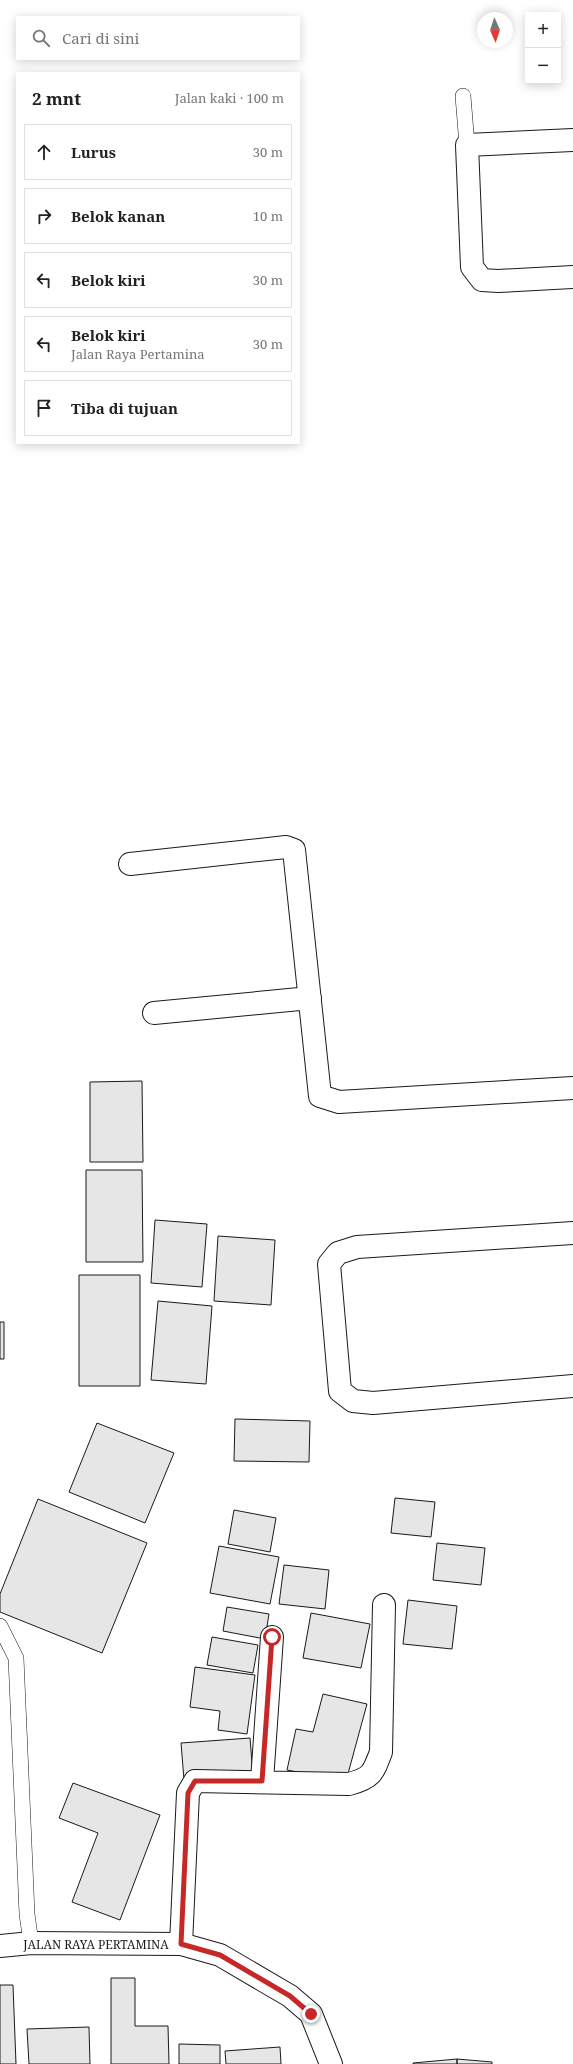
<!DOCTYPE html>
<html lang="id">
<meta charset="utf-8">
<style>
:root{--surface:#fff;--page:#f6f6f6;--text:#222;--muted:#767676;--line:#e0e0e0}
body{margin:0;font-family:"Noto Serif",serif;background:var(--page);color:var(--text)}
.controls{position:absolute;right:12px;top:12px;display:grid;overflow:hidden;border-radius:0px;box-shadow:0 2px 10px #0003}
.controls button{width:36px;height:36px;display:grid;place-items:center;padding:0;border:0;border-bottom:1px solid var(--line);background:var(--surface);color:var(--text);font:20px sans-serif}
.compass{position:absolute;left:477px;top:12px;width:36px;height:36px;border-radius:50%;background:var(--surface);box-shadow:0 2px 10px #0003;rotate:177deg}
.stop{position:absolute;width:12px;height:12px;margin:-9px;border:3px solid #c62828;border-radius:50%;background:#fff}
.stop.end{background:#c62828;border-color:#fff;box-shadow:0 1px 4px #0008}
.list{margin:0;padding:0;list-style:none}
h2{display:flex;justify-content:space-between;align-items:center;height:52px;margin:0;padding:0 16px;font-size:17px}
h2 small{font-size:13px;font-weight:400;color:var(--muted)}
.list li{display:grid;grid-template-columns:26px 1fr auto;gap:12px;align-items:center;box-sizing:border-box;height:56px;margin:0 8px 8px;padding:0 8px;border:1px solid var(--line);border-radius:0px}
.list b{display:block;font-size:15px;white-space:nowrap}
.list p{margin:0;font-size:13px;white-space:nowrap;color:var(--muted)}
.list em{font-size:13px;font-style:normal;color:var(--muted)}
.icon{flex:none;width:22px;height:22px;fill:none;stroke:currentColor;stroke-width:2;stroke-linecap:round;stroke-linejoin:round}
.map{position:relative;flex:none;width:573px;height:2064px;overflow:hidden}
.search{position:absolute;background:var(--surface);box-shadow:0 2px 10px #0003;left:16px;top:16px;width:284px;height:44px;display:flex;align-items:center;gap:10px;box-sizing:border-box;padding:0 14px;border-radius:0px;color:var(--muted);font-size:15px}
.panel{position:absolute;background:var(--surface);box-shadow:0 2px 10px #0003;left:16px;top:72px;width:284px;height:372px;border-radius:0px}
.map>svg:first-child{display:block}
</style>
<div class="map">
<svg width="573" height="2064" viewBox="0 0 573 2064">
<rect width="100%" height="100%" fill="#fff"/>
<!-- building -->
<path fill="#e6e6e6" stroke="#1a1a1a" d="M142 1081 143 1162H90V1082Z
M86 1170H142L143 1262H86Z
M155 1220 207 1224 202 1287 151 1283Z
M218 1236 275 1240 271 1305 214 1301Z
M79 1275H140V1386H79Z
M158 1301 212 1306 206 1384 151 1380Z
M0 1322H4V1359H0Z
M235 1419 310 1421 309 1462 234 1461Z
M97 1423 174 1453 145 1523 69 1492Z
M395 1498 435 1502 431 1537 391 1533Z
M38 1499 147 1543 102 1653 0 1612V1594Z
M234 1510 276 1518 270 1552 228 1544Z
M437 1543 485 1548 481 1585 433 1580Z
M219 1546 279 1557 270 1604 210 1593Z
M284 1565 329 1570 325 1609 279 1604Z
M408 1600 457 1606 452 1649 403 1644Z
M227 1607 269 1614 265 1639 223 1631Z
M311 1613 370 1624 361 1668 303 1658Z
M212 1637 258 1645 253 1673 207 1665Z
M195 1667 255 1675 247 1734 218 1730 220 1711 190 1707Z
M323 1694 367 1704 346 1781 287 1770 296 1729 313 1732Z
M250 1738 253 1775 184 1780 181 1743Z
M73 1783 160 1815 120 1920 72 1902 98 1833 59 1818Z
M111 1978H135V2026H168L169 2064H111Z
M0 1985H13L16 2064H0Z
M89 2027 90 2064H29L27 2029Z
M179 2044 220 2045V2064H179Z
M280 2047 281 2064H226L225 2051Z
M457 2059V2064H413V2063Z
M457 2059 492 2062V2064H457Z"/>
<g fill="none" stroke-linecap="round" stroke-linejoin="round">
<!-- service casing -->
<g stroke="#1a1a1a" stroke-width="16">
<path id="service" d="M463 96 467 145
M0 1626 16 1658 27 1914 31 1943"/>
</g>
<!-- minor casing -->
<g stroke="#1a1a1a" stroke-width="24">
<path id="minor" d="M573 140 467 145 472 267 482 280 498 281 573 277
M130 864 286 847 294 850 320 1096 339 1102 573 1088
M154 1013 310 998
M573 1233 357 1247 338 1253 329 1264 340 1391 353 1401 373 1403 573 1386
M262 1781 272 1637
M181 1944 188 1793 195 1781 349 1784C372 1778 373 1773 381 1752L384 1605"/>
</g>
<!-- primary casing -->
<g stroke="#1a1a1a" stroke-width="24">
<path id="primary" d="M0 1946 31 1943 181 1944 220 1955 290 1996 311 2014 331 2064"/>
</g>
<!-- service -->
<use href="#service" stroke="#fff" stroke-width="15"/>
<!-- minor -->
<use href="#minor" stroke="#fff" stroke-width="22"/>
<!-- primary -->
<use href="#primary" stroke="#fff" stroke-width="22"/>
</g>
<g fill="none" stroke-linecap="round" stroke-linejoin="round">
<!-- route -->
<path stroke="#c62828" stroke-width="5" d="M272 1637 262 1781H195L188 1793 181 1944 220 1955 290 1996 311 2014"/>
</g>
<g text-anchor="middle" dominant-baseline="central" stroke-width="3" stroke-linejoin="round" paint-order="stroke">
<!-- street labels -->
<g font-size="12" fill="#1a1a1a" stroke="#fff">
<text x="96" y="1944">JALAN RAYA PERTAMINA</text>
</g>
</g>
</svg>
<div class="controls">
<button>+</button>
<button>−</button>
</div>
<svg class="compass" viewBox="-18 -18 36 36"><path d="M0-13l5 13h-10z" fill="#e53935"/><path d="M0 13l5-13h-10z" fill="#767676"/></svg>
<div class="stop" style="left:272px;top:1637px"></div>
<div class="stop end" style="left:311px;top:2014px"></div>
<div class="search"><svg class="icon" aria-label="search" viewBox="0 0 24 24"><circle cx="10" cy="10" r="6"/><path d="M15 15l6 6"/></svg>Cari di sini</div>
<section class="panel">
<h2>2 mnt<small>Jalan kaki · 100 m</small></h2>
<ul class="list">
<li><svg class="icon" aria-label="ahead" viewBox="0 0 24 24"><path d="M12 20V5M6 11l6-6 6 6"/></svg><div><b>Lurus</b></div><em>30 m</em></li>
<li><svg class="icon" aria-label="right" viewBox="0 0 24 24"><path d="M7 20v-9h11M14 6l5 5-5 5"/></svg><div><b>Belok kanan</b></div><em>10 m</em></li>
<li><svg class="icon" aria-label="left" viewBox="0 0 24 24"><path d="M17 20v-9H6M10 6l-5 5 5 5"/></svg><div><b>Belok kiri</b></div><em>30 m</em></li>
<li><svg class="icon" aria-label="left" viewBox="0 0 24 24"><path d="M17 20v-9H6M10 6l-5 5 5 5"/></svg><div><b>Belok kiri</b><p>Jalan Raya Pertamina</p></div><em>30 m</em></li>
<li><svg class="icon" aria-label="arrive" viewBox="0 0 24 24"><path d="M6 21V4h12l-3 4 3 4H6"/></svg><div><b>Tiba di tujuan</b></div></li>
</ul>
</section>
</div>
